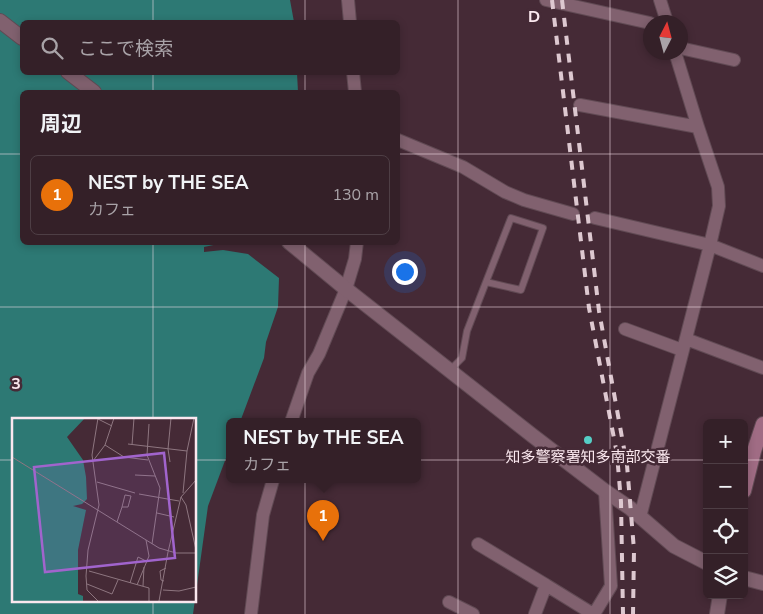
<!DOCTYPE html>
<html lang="ja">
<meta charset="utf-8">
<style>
:root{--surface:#342028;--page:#3f2d34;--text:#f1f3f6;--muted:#a9a3a8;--line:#4e3e45;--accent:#d93025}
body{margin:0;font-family:"Nunito Sans","Noto Sans JP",sans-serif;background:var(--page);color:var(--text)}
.controls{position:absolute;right:15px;bottom:15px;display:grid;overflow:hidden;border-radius:8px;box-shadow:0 2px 8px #0003}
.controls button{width:45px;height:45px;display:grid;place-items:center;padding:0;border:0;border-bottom:1px solid var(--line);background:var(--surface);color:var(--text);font:25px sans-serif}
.compass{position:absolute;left:643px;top:15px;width:45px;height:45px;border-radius:50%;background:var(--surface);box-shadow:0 2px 8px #0003;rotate:6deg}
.you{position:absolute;left:404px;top:271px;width:18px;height:18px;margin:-12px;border:4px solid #fff;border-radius:50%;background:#1a73e8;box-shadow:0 0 0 8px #1a73e833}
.badge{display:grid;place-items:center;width:32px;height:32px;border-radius:50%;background:var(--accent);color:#fff;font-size:16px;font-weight:700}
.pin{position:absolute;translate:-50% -41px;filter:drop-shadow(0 1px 2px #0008)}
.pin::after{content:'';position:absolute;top:26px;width:18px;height:15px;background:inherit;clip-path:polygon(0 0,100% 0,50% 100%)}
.popup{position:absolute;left:226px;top:418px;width:195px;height:65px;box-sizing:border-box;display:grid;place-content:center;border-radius:8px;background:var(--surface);filter:drop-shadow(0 1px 4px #0005);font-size:16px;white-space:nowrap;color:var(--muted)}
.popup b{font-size:19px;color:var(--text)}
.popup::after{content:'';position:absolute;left:50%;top:100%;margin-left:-10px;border:10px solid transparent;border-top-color:var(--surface)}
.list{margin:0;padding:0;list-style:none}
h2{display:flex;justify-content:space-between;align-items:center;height:65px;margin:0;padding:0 20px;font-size:21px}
h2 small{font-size:16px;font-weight:400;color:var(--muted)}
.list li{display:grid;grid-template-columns:32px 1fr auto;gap:15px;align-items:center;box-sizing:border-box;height:80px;margin:0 10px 10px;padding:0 10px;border:1px solid var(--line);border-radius:8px}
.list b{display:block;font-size:19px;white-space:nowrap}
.list p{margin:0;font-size:16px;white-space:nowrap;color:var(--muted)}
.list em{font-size:16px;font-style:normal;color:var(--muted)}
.icon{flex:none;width:28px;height:28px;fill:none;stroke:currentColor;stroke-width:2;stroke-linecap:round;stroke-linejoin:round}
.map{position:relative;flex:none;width:763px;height:614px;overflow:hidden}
.search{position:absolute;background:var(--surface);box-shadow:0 2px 8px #0003;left:20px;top:20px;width:380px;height:55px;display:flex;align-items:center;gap:12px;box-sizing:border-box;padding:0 18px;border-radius:8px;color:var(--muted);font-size:19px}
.panel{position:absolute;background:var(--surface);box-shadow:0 2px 8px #0003;left:20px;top:90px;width:380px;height:155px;border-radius:8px}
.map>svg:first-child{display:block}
</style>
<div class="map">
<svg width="763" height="614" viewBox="0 0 763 614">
<rect width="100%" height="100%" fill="#452a36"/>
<!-- water -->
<path fill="#2d7974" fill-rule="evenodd" d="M0 0H290L294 22H22V72L297 73 298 92H22V242L258 243 256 245 223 243 204 247V252L223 250 248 254 279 278 278 307 266 342 264 358 240 422H229V450L208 506 193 614H0ZM14 419H195V600H14Z"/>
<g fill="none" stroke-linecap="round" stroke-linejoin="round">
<!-- service casing -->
<g stroke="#614a54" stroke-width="8">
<path id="service" d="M450 370 462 358 467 331 486 282 521 290 543 228 511 218 486 282"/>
</g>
<!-- minor casing -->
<g stroke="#614a54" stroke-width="14">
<path id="minor" d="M348 0 350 22
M546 0 650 23
M660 0 667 22
M680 48 734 60
M353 72 355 92
M580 105 698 127
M398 140 463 167 505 192 524 200 573 214
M595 218 710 245 763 266
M625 329 682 350
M686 339 763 368
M291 422 308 373 319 354 346 289 355 259 357 242
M640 517 710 245 719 206 718 187 698 127 675 52
M478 544 546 585
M449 602 473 614
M251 614 263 515 273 480
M535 614 546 585 593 614
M594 614 611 586 605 491"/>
</g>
<!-- tertiary casing -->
<g stroke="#614a54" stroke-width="16">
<path id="tertiary" d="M0 21 22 38
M68 72 94 92
M289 242 346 289 533 436 605 491 630 508 674 546 707 563
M744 578 763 583
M717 614 720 595"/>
</g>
<!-- secondary casing -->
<g stroke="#614a54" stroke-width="16">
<path id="secondary" d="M744 491 754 451 763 424"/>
</g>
<!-- service -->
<use href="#service" stroke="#81616f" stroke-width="6"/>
<!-- minor -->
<use href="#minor" stroke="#81616f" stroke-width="12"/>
<!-- tertiary -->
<use href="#tertiary" stroke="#81616f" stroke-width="14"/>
<!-- secondary -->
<use href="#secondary" stroke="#a06c84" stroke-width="14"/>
<!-- rail -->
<path stroke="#ddc8d0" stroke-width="4" stroke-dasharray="9 9" stroke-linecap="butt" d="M552 0 589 308 617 454 621 502 623 614
M562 0 599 311 627 465 634 550 633 614"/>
</g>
<!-- grid -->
<path fill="none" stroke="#fbe8ef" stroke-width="1" stroke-opacity="0.55" d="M153 0V22M305 0V22M458 0V614M610 0V614M153 72V92M305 72V92M0 154H22M398 154H763M153 242V419M305 242V614M0 307H763M0 460H14M195 460H707M744 460H763M153 600V614"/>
<!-- markers -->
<circle fill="#55cec6" stroke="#452a36" stroke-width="2" cx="588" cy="440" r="5"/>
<g text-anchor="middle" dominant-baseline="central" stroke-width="5" stroke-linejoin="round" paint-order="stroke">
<!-- poi labels -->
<g font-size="15" fill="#fbe8ef" stroke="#452a36">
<text x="588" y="457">知多警察署知多南部交番</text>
</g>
</g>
<!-- overview -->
<g transform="translate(12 418)">
<rect width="184" height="184" fill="#452a36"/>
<path d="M0 0H73L55 19 71 42 74 59 75 81 70 86 61 88 74 92 66 132V176L71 178V183H0Z" fill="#2d7974"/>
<path fill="none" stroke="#8e7680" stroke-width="1" d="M86 0 80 37 87 87 76 132 74 158 75 172 86 183M86 1 100 8M137 6 135 37 148 70 140 126M116 26 175 33M93 27 112 39 136 42M120 27 122 0M0 39 147 130 164 135H184M81 43 93 27 102 0M158 44 156 31 159 0M123 57 143 58M85 64 123 75M171 75 175 33 182 0M127 76 167 83M169 79 174 87 184 132M145 95 162 99M105 104 110 89H116L119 78 113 77 110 89M156 134 169 79 184 62M77 153 137 170V183M152 163 149 162 148 153 154 150M118 165 126 139 134 143M75 166 100 176 106 162M125 167 137 138 134 122M131 168 132 149M151 172 167 173 184 169M147 183 156 134"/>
<path fill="#a164cd" fill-opacity="0.15" stroke="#a164cd" stroke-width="2.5" d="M152 35 163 140 33 154 22 49Z"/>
<rect width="184" height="184" fill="none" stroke="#fbe8ef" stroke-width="2.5"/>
</g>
<g font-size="16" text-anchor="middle" font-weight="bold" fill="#fbe8ef" stroke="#452a36" stroke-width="5" stroke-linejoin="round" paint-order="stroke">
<text x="534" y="22">D</text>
<text x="16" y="389">3</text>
</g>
</svg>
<div class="controls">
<button>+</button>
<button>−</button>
<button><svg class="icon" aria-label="locate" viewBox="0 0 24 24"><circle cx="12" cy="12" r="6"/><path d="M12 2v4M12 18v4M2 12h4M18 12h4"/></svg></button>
<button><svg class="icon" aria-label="layers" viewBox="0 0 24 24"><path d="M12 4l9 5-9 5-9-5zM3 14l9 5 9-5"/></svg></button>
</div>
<svg class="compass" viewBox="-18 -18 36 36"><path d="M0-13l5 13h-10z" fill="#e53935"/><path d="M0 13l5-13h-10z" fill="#a9a3a8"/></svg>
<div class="you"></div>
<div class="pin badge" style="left:323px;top:541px;background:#e8710a">1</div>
<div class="popup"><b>NEST by THE SEA</b>カフェ</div>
<div class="search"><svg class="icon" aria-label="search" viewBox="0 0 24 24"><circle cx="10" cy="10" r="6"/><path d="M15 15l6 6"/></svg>ここで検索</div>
<section class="panel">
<h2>周辺<small></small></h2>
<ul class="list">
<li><span class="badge" style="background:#e8710a">1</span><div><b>NEST by THE SEA</b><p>カフェ</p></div><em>130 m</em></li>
</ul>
</section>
</div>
